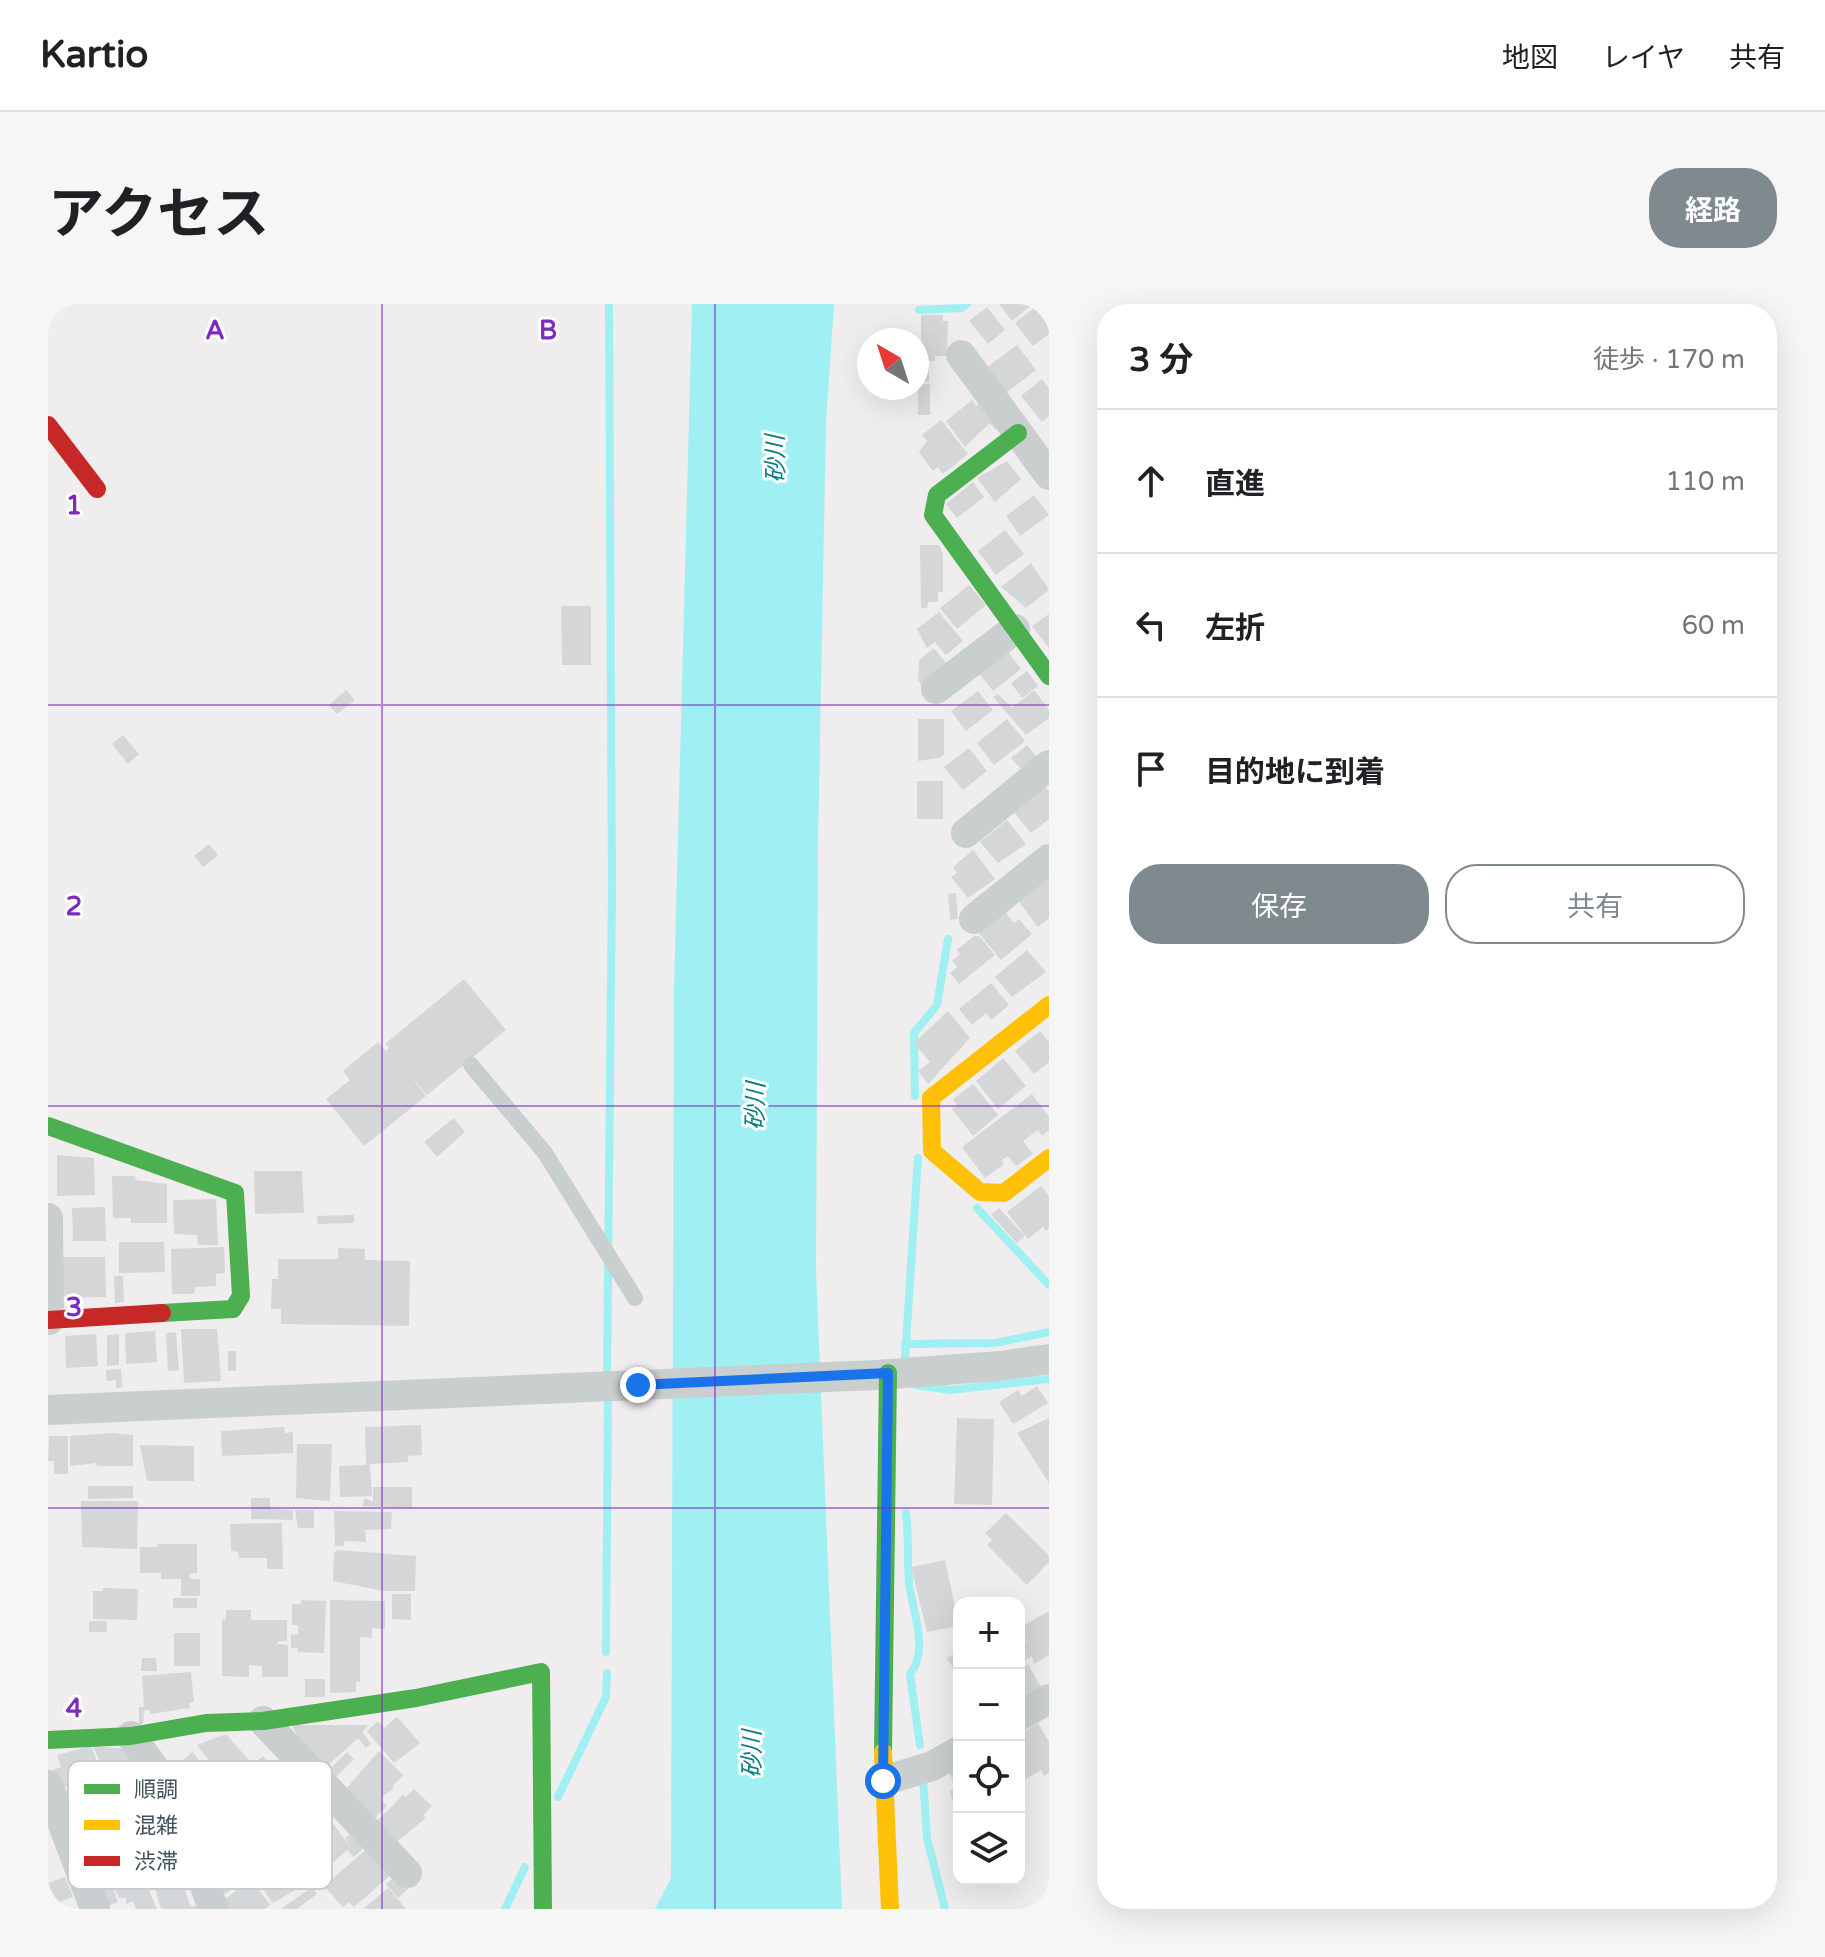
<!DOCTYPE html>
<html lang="ja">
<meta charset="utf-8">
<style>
:root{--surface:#fff;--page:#f6f6f6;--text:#202124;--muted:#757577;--line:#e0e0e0;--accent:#7f8a8f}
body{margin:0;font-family:"Varela Round","Noto Sans JP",sans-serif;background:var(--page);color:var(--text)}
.controls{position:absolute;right:24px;bottom:24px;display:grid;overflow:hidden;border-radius:16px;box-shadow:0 8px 32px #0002}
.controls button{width:72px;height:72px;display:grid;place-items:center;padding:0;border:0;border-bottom:2px solid var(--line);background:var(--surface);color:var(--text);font:40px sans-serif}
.compass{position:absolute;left:809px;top:24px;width:72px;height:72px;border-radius:50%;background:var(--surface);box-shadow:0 8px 32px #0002;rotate:321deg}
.stop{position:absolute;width:24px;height:24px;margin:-18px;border:6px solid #1a73e8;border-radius:50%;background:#fff}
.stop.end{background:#1a73e8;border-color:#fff;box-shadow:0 2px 8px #0008}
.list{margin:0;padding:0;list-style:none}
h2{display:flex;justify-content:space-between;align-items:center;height:104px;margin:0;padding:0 32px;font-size:34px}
h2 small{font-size:26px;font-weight:400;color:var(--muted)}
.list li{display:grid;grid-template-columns:52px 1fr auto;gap:24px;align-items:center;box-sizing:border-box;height:144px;padding:0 32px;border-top:2px solid var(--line)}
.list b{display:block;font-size:30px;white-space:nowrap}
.list em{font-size:26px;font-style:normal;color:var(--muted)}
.actions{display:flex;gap:16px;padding:24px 32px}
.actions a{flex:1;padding:18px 0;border:2px solid var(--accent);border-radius:32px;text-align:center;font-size:28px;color:var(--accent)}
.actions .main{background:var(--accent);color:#fff}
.icon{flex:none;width:44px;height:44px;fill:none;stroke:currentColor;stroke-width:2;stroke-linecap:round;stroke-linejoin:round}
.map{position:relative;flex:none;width:1001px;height:1605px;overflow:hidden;border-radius:32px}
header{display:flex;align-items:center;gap:48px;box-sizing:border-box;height:112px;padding:0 40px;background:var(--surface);border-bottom:2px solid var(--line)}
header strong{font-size:38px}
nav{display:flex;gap:44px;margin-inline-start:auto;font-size:28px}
.intro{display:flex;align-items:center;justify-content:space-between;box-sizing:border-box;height:192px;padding:0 48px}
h1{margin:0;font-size:56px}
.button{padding:20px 36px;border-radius:32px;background:var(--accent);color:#fff;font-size:28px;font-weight:700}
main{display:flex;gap:48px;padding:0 48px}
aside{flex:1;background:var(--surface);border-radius:32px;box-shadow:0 8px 32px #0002}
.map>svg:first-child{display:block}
</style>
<header>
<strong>Kartio</strong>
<nav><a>地図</a><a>レイヤ</a><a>共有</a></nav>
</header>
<div class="intro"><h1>アクセス</h1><a class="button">経路</a></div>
<main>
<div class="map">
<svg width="1001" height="1605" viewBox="0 0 1001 1605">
<rect width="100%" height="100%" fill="#efedee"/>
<!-- water -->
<path fill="#a0eff2" d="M644 0H786L778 118 770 542 768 967 794 1605H607L623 1574 626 683Z"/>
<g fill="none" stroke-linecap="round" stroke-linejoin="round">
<!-- stream -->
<path stroke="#a0eff2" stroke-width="8" d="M871 6 914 4 919 0
M867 792 866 729 889 701 900 635
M929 904 1001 981
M857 1040 947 1039 1001 1028
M857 1055 870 854
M559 1070 564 586 561 0
M868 1081 902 1086 1001 1075
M858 1209C861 1233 859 1256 861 1279 864 1306 882 1346 862 1370L872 1441
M558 1348 560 1096
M875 1474 879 1534 897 1605
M510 1493 558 1393 559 1369
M457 1605 477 1563"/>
</g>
<!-- building -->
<path fill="#d5d6d8" d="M951 0H985L964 17Z
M939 3 957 26 940 40 921 17Z
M986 4 1001 22V30L985 42 967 19Z
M873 11H895V17H900L899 52H887V57H873Z
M969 41 988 66 958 89 939 63Z
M871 60H881V78H871Z
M994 75 1001 84V112L994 118 973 92Z
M870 80H882V111H870Z
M924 96 928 102 934 97 953 121 948 126 942 119 917 143 898 117Z
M893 116 920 150 895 170 890 163 885 167 871 148 879 137 874 131Z
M959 157 973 175 947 198 929 174Z
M925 178 936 193 909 214 898 200Z
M986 191 1001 211 972 232 958 212Z
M957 226 976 250 948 271 930 247Z
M872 241H891L895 249V288H890V298H880L879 304H873Z
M983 259 1001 286 978 304 953 283Z
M921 281 938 301 909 325 892 304Z
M513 302H543V361H514Z
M891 308 915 337 898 351 887 338 879 344 869 325Z
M1001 310V344L984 322Z
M886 344 901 363 875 383 870 377 871 356Z
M957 344 973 365 945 387 929 367Z
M979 367 990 382 974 394 963 379Z
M298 386 307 396 289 410 281 401Z
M986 386 1001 406V414L978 431 945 393 950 390 964 404Z
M930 387 945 406 918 427 903 407Z
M870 415H896V450L891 454 870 457Z
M959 415 977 437 946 461 929 439Z
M75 431 91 450 80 460 64 440Z
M979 441 990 455 975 467 963 454Z
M921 444 939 467 915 486 896 463Z
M869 477H895V515H869Z
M996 482 1001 487V515L983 529 965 507Z
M959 516 978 540 950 559 932 538Z
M161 540 170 551 155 563 146 552Z
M925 546 947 575 920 594 903 573 909 569 905 563Z
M1001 570V614L990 623 969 595Z
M908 589 910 615 902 616 900 590Z
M956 606 966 619 971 615 984 630 953 656 930 628Z
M926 632H931L947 651 911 680 902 669 909 663 904 657 912 650 909 646Z
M979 646 998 668 964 693 947 673Z
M416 675 458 726 379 791 361 770 378 792 316 842 278 795 302 776 295 767 330 738 338 747 341 744 337 740Z
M943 679 961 701 943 716 938 709 924 721 911 705Z
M900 707 922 734 880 780 870 767 882 758 866 739Z
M992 727 1001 738V758L986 770 967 747Z
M955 754 978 782 950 805 928 777Z
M925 780 950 811 925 832 904 805 909 801 905 795Z
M984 790 1001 813V826L994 832 990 826 975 837 985 850 968 862 960 852 954 856 956 860 937 874 914 843Z
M406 814 417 828 389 853 376 838Z
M9 851 46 854 47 891 9 892Z
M206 867H254L256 909 207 910Z
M64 872H87L88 876 119 880V919H83V914H65Z
M993 882 1001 892V924L998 927 995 923 980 935 959 908Z
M168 895 170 941H150L149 931 126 930 125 896Z
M57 903 58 937H25L24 904Z
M951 904 977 932 969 939 943 911Z
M306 911V919L270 920 269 912Z
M71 938H116L117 968 71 969Z
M176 943 177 969 168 970V982L147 983 146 990H124L123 945Z
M290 944 317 945V956L362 957 361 1022 233 1020V1005H223L224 975H230V955H290Z
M10 953H57L58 993 16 994Z
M66 972H75L76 998 67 999Z
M133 1025H169L173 1077 136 1079Z
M107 1027 109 1058 78 1060 77 1029Z
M128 1028 131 1066 120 1067 118 1029Z
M48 1030 50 1062 18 1064 17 1032Z
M71 1030V1061L59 1062V1031Z
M180 1047H188V1067H180Z
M73 1065 74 1083 68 1084V1076L59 1077 58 1066Z
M989 1082 1000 1099 965 1120 951 1098 970 1086 974 1092Z
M909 1114 946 1115 944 1201 906 1200Z
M1001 1114V1179L969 1129Z
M373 1121 374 1151 360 1152V1158L322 1160 324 1192 292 1193 291 1162 318 1161 317 1123Z
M236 1123 237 1129 245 1128V1149L174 1152 173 1127Z
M64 1129 85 1131V1162H49L48 1159 22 1162V1132Z
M1 1132H20V1170H6V1157H0Z
M249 1140H284L282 1197 248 1194Z
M92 1141 146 1142V1177H99Z
M40 1182H85V1194L40 1195Z
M325 1183H364V1204L315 1202 316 1194 325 1198Z
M203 1194H222V1205L245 1206V1216L203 1215Z
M33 1197H90L89 1245 34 1243Z
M247 1206H266V1224H250Z
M286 1207 344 1208 343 1225 317 1226 318 1238 296 1237V1242H287Z
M958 1209 1001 1252V1258L979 1281 939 1241 944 1236 937 1229Z
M234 1219 235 1265H219V1254H191L190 1248 183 1247 182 1220Z
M109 1240H149V1269H142V1275H152V1292H133V1275H113V1269H92V1243H109Z
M290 1246 368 1252 367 1287H336L285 1277 286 1249Z
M897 1256 911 1322 879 1328 863 1263Z
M55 1284 90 1285 89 1316 45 1315V1287H55Z
M344 1290H363V1316L344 1315Z
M125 1294H149V1304H125Z
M253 1296 278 1297 276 1349 250 1348V1344H243V1330L250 1331V1321H244V1300H253Z
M282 1296 337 1297V1325L324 1324V1334L312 1333V1378L308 1377V1388L282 1389Z
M178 1306H203V1316H239V1337H230V1340L240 1341V1373H214V1362L201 1361V1373L174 1372V1315L178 1316Z
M1001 1307V1351L986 1360 984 1352 971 1360V1329L981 1341 971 1324Z
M41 1317H58L59 1328H41Z
M126 1329H152V1362H126Z
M911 1347V1374L899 1354Z
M94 1354H108L109 1367H93Z
M980 1360 994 1385 971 1401V1365Z
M143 1368 146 1398 141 1399 142 1404 102 1410V1406H96L95 1420H91V1403H96L94 1372Z
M257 1375H277V1393H257Z
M349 1413 372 1439 346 1459 319 1427 330 1417 336 1424Z
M990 1419 1001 1438V1469L996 1472 993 1466 971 1479V1431Z
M244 1421H321L314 1428 323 1440 318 1444 310 1434 276 1465 254 1440Z
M178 1430 205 1461 215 1452 226 1465 192 1495 149 1441Z
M43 1442 54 1470 14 1484 5 1466 13 1463 9 1451Z
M45 1442 79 1445 90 1470 76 1476 78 1479 65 1487Z
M331 1447 355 1471 344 1483 346 1484 332 1494 339 1502 324 1517 296 1487Z
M144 1448 154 1459 145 1468 134 1457Z
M299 1448 306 1455 286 1475 279 1468Z
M911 1455V1508L904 1496 902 1487 907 1484 899 1462Z
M366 1485 384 1502 375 1511 378 1514 349 1538 328 1518 355 1491 358 1493Z
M281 1514 303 1544 297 1534 306 1526 319 1541 306 1553 299 1546 268 1575 243 1547Z
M322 1542 345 1569 306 1603 301 1598 295 1603 276 1582Z
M185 1545 197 1561 193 1564 199 1573 176 1591 163 1563Z
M236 1553 255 1581 225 1599 206 1573Z
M91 1568 92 1573H95L109 1605H88L85 1597 78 1600V1594H71L64 1579Z
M349 1571 361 1584 350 1594 338 1580Z
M17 1573 25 1593 9 1599 10 1605H0V1579Z
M132 1573 143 1603 151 1600 152 1605H113L107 1584Z
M204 1576 222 1601 217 1605H181L175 1596Z
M64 1581 70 1598 57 1603 51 1585Z
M264 1583 269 1590 249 1605H233Z
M340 1584 358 1605H315Z"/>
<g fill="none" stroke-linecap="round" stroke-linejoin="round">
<!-- lane -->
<path stroke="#c9cecf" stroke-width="16" d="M423 761 497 849 587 994"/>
<!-- street -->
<path stroke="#c9cecf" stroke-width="30" d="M913 51 1001 171
M888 385 967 325
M918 529 1001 461
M926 615 1001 555
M0 914 1 1016
M0 1106 829 1071 952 1062 1001 1055
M971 1412 1001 1395
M215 1417 359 1569
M83 1432 114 1475 166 1605
M835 1477 884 1462 911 1447
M0 1481 47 1605"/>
<!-- fast -->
<path stroke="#4caf50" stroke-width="18" d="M970 129 889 191 885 211 1001 372
M0 822 187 889 193 992 185 1005 114 1009
M0 1436 83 1432 158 1419 215 1417 368 1394 493 1368 495 1605
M835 1448 840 1069"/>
<!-- slow -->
<path stroke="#ffc107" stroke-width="18" d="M1001 701 883 794 884 847 932 888 956 889 1001 854
M835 1448 842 1605"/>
<!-- jam -->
<path stroke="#c62828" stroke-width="18" d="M0 121 49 185
M0 1016 114 1009"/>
</g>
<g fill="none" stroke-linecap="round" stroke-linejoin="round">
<!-- route -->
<path stroke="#1a73e8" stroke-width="10" d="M590 1081 840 1069 835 1477"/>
</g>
<!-- grid -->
<path fill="none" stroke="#7b2cbf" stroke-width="2" stroke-opacity="0.55" d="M334 0V1605M667 0V1605M0 401H1001M0 802H1001M0 1204H1001"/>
<g text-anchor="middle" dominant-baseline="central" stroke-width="6" stroke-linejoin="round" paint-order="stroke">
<!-- water labels -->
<g font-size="24" font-style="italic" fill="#057e82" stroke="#fff">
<text transform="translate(728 155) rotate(-91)">砂川</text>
<text transform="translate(708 802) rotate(-89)">砂川</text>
<text transform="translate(704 1450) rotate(-90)">砂川</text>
</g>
</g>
<!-- legend -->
<rect x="20" y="1457" width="264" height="128" rx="12" fill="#fff" stroke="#c7ccce" stroke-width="2"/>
<rect x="36" y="1480" width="36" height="10" fill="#4caf50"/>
<rect x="36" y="1516" width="36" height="10" fill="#ffc107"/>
<rect x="36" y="1552" width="36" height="10" fill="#c62828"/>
<g font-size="22" fill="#43545c">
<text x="86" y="1493">順調</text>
<text x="86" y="1529">混雑</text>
<text x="86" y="1565">渋滞</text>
</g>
<g font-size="26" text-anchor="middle" font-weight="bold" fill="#7b2cbf" stroke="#fff" stroke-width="6" stroke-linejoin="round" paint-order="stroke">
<text x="167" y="35">A</text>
<text x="500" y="35">B</text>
<text x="26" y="210">1</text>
<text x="26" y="611">2</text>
<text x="26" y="1012">3</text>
<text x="26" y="1413">4</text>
</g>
</svg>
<div class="controls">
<button>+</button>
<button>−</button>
<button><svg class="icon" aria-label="locate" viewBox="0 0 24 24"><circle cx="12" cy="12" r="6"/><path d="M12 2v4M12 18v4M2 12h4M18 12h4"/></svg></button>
<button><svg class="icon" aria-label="layers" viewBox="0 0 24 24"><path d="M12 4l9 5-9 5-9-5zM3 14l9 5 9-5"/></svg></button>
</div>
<svg class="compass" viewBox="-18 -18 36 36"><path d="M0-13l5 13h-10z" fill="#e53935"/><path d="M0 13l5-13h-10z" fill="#757577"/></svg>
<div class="stop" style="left:835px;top:1477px"></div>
<div class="stop end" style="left:590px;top:1081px"></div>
</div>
<aside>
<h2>3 分<small>徒歩 · 170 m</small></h2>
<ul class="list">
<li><svg class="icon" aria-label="ahead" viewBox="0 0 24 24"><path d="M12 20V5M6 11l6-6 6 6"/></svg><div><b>直進</b></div><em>110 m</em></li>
<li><svg class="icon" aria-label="left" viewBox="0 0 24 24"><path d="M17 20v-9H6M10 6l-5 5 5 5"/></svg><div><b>左折</b></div><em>60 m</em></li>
<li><svg class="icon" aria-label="arrive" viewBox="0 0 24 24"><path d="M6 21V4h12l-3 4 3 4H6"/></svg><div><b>目的地に到着</b></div></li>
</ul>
<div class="actions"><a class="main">保存</a><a>共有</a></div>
</aside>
</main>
